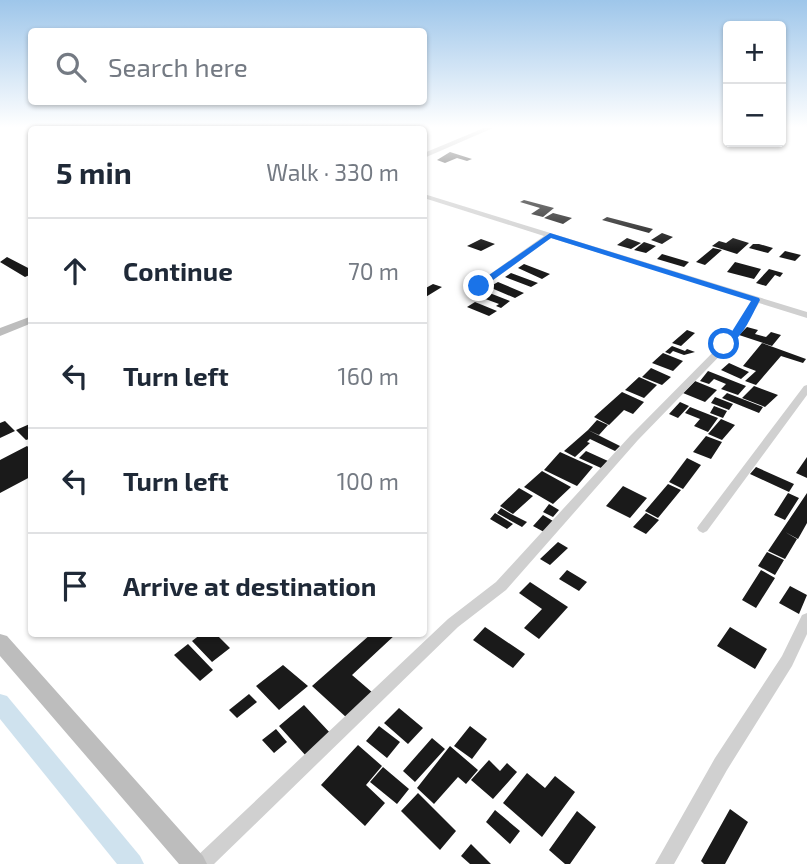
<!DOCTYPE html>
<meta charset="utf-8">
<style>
:root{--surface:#fff;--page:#f2f2f3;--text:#1f2937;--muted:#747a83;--line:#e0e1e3}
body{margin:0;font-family:"Exo 2",sans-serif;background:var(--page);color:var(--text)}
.controls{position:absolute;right:21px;top:21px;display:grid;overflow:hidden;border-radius:7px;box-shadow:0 2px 5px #0004}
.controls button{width:63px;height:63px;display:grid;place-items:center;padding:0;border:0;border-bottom:2px solid var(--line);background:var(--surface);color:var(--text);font:35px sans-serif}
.stop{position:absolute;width:21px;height:21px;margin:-16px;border:5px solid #1a73e8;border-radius:50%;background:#fff}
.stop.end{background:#1a73e8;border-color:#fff;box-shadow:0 2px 7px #0008}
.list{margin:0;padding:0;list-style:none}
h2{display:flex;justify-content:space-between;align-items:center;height:91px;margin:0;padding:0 28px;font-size:30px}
h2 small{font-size:23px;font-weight:400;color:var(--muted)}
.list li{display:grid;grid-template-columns:46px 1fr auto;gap:21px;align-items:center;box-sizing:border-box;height:105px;padding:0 28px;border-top:2px solid var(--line)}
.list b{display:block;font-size:26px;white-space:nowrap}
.list em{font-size:23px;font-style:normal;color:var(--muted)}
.icon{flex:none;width:38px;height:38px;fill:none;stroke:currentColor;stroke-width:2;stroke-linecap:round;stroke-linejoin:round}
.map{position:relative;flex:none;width:807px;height:864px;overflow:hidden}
.search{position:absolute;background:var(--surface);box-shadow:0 2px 5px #0004;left:28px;top:28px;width:399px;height:77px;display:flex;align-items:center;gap:18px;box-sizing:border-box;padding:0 24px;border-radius:7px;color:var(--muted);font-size:26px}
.panel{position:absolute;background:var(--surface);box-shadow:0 2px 5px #0004;left:28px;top:126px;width:399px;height:511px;border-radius:7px}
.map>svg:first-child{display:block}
</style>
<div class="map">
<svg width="807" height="864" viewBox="0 0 807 864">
<rect width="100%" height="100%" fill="#fff"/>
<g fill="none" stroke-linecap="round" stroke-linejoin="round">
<!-- canal -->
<path fill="#cfe2ee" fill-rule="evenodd" d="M0 694 7 696 140 856 144 864H117L0 719Z"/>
</g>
<!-- building -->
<path fill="#1a1a1a" d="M450 152 472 159 467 161 457 158 445 163 437 160Z
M524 200 554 208 543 217 531 214 540 208 520 202Z
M553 213 572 218 563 224 544 218Z
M607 217 653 229 649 233 602 220Z
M662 233 673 237 662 244 651 240Z
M627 238 641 243 631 249 617 245Z
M733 238 749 243 737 254 712 246 719 241 726 243Z
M481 239 495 244 481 251 467 246Z
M644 242 656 246 646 253 634 250Z
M753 244H759L773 248 768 253 749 248Z
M713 248 722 250 705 265 696 262Z
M785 251 801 255 795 261 779 257Z
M662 254 689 262 684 267 657 259Z
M7 257 32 270V274L25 277 0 262Z
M735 262 761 269 754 279 727 272Z
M524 264 550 274 542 279 518 268Z
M769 269 783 273 780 277 775 275 766 286 756 283Z
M511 273 538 283 531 287 505 277Z
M498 282 524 293 515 298 489 287Z
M433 284 442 287 424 298V289Z
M487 292 510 301 501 308 496 306 499 304 480 297Z
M475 302 497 311 489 316 467 307Z
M747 327 758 330 755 334 766 337 771 332 781 335 772 346 739 335Z
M721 328 734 332 725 342 712 337Z
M687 330 695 333 681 346 672 343Z
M762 343 806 359 803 363 781 356 756 385 745 381 756 371 743 366Z
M672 346 685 351 687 349 695 352 684 355 673 351 670 354 665 352Z
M663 353 683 361 673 371 652 363Z
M729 363 749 372 741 379 721 370Z
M651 368 671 377 662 385 642 377Z
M708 371 746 386 738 395 721 389 726 384 714 379 709 384 700 381Z
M639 377 657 385 644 398 625 390Z
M695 381 717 390 705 402 683 393Z
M754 386 778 395 765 407 742 398Z
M622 392 644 402 633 414 624 410 609 425 594 417Z
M727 393 763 407 759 413 722 398Z
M715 397 733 404 729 410 711 403Z
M680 402 689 406 678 418 669 414Z
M714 406 727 411 723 418 710 413Z
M690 407 718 418 708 432 694 426 700 419 685 413Z
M721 419 735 425 722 440 708 434Z
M597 420 608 425 599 435 588 430Z
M5 421 15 431 0 438V423Z
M32 423V438L26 440 16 430Z
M588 430 620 446 615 451 590 439 587 442 590 443 575 457 564 451Z
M706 436 722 442 711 459 693 452Z
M27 446 32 450V476L0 493V460Z
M586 451 608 461 601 468 579 458Z
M560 452 593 467 577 486 544 470Z
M807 457V478L796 473Z
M687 458 701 465 683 489 669 482Z
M756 467 794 484 789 492 750 474Z
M542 471 571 487 553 504 524 487Z
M668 484 681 490 658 518 645 511Z
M623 486 647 498 630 518 606 506Z
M519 488 533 496 513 514 500 506Z
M788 493 799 498 785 520 774 515Z
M807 493V523L798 539 785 532 797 539 785 559 768 551Z
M549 504 559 510 553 517 543 512Z
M501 508 511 514 527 522 522 527 497 513Z
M495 513 513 524 507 529 490 519Z
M646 513 659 520 646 534 633 527Z
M543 515 553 521 544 532 533 526Z
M558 542 568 548 550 565 540 559Z
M767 552 784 560 775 575 758 566Z
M567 570 587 582 579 591 559 579Z
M761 570 775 578 756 608 742 600Z
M530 582 568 607 539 639 524 628 542 609 519 593Z
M790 586 807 595 799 614 779 603Z
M485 627 525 654 513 668 473 640Z
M730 627 767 649 755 669 717 646Z
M201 634H216L230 648 212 662 192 641Z
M371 634H396L352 675 373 693 347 718 312 686Z
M188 644 213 670 200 681 174 655Z
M283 665 308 686 279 710 256 686Z
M249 694 257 702 237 718 229 710Z
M304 705 332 735 307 757 279 726Z
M399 708 423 728 408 744 384 723Z
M379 726 400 742 387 758 366 741Z
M470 726 487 739 472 759 454 746Z
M276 729 287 742 274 753 262 740Z
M432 738 445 749 415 782 403 771Z
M358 745 382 766 366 785 385 803 365 826 321 785Z
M450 746 478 770 466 784 458 777 434 804 417 788Z
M489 760 500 771 507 763 517 772 493 799 471 780Z
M383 767 409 789 397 804 370 782Z
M527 773 545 788 555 776 575 792 542 837 503 803Z
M418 793 456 831 440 850 401 811Z
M730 809 748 822 725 864H704L701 861Z
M495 810 520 831 510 844 486 822Z
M577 811 596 827 570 864H565L549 850Z
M471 844 491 864H470L461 856Z"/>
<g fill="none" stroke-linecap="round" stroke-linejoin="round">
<!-- street -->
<path fill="#d0d0d0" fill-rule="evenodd" d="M292 128 301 130H294Z
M352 128H359L350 130Z
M424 194 807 312V318L759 303 738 337 638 440 506 590 458 627 214 864H192L195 858 448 619 496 582 630 436 731 334 752 300 551 238 482 288H476V284L544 236 424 198Z
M807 385V395L707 531 703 533 699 531 697 528 699 525 804 386Z
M807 613V634L792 666 727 770 674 864H655L715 758 782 656 802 615Z"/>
<!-- secondary -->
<path fill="#bdbdbd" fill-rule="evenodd" d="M484 128H493L424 158V153Z
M32 316V323L0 336V328Z
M0 634 7 636 203 856 207 864H179L0 656Z"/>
</g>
<!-- sky -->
<linearGradient id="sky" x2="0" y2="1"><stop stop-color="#9ec6ea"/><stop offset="0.51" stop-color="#fff"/><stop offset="1" stop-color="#fff" stop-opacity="0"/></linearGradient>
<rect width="807" height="249" fill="url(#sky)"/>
<!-- route -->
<path fill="#1a73e8" d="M550 233 759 298 760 300C752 314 740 347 721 346L719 344 731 333 751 301 551 238 482 288H476V284Z"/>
</svg>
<div class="controls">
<button>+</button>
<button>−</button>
</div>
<div class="stop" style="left:724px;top:344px"></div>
<div class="stop end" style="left:479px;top:286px"></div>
<div class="search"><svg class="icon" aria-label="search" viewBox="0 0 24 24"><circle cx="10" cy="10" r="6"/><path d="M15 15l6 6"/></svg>Search here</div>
<section class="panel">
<h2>5 min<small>Walk · 330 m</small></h2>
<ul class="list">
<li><svg class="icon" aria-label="ahead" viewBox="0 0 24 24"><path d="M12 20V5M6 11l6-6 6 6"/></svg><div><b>Continue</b></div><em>70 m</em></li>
<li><svg class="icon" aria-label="left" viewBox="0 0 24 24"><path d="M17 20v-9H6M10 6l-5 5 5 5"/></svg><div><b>Turn left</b></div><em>160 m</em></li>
<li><svg class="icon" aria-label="left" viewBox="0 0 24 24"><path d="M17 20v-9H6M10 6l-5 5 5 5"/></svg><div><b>Turn left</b></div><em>100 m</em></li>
<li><svg class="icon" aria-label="arrive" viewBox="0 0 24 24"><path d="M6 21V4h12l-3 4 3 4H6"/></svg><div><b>Arrive at destination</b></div></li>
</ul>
</section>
</div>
